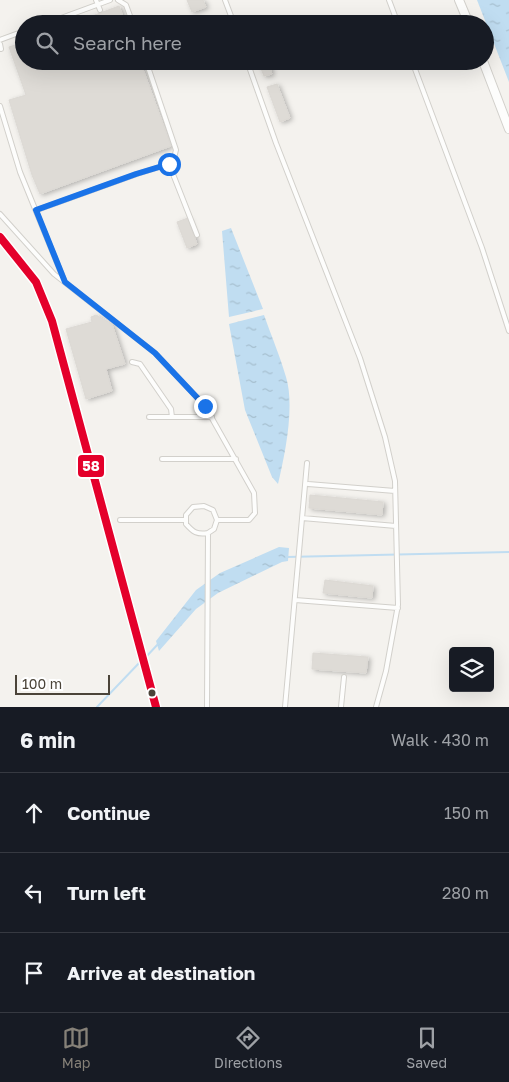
<!DOCTYPE html>
<meta charset="utf-8">
<style>
:root{--surface:#171b24;--page:#20242c;--text:#f1f3f6;--muted:#9ea1a6;--line:#363941;--accent:#868178}
body{margin:0;font-family:"Golos Text",sans-serif;background:var(--page);color:var(--text)}
.controls{position:absolute;right:15px;bottom:15px;display:grid;overflow:hidden;border-radius:5px;box-shadow:0 5px 20px #0002}
.controls button{width:45px;height:45px;display:grid;place-items:center;padding:0;border:0;border-bottom:1px solid var(--line);background:var(--surface);color:var(--text);font:25px sans-serif}
.scale{position:absolute;left:15px;bottom:12px;width:95px;box-sizing:border-box;padding-left:5px;border:2px solid #4b4439;border-top:0;font-size:14px;line-height:18px;white-space:nowrap;color:#4b4439;-webkit-text-stroke:4px #fff;paint-order:stroke}
.stop{position:absolute;width:15px;height:15px;margin:-11px;border:4px solid #1a73e8;border-radius:50%;background:#fff}
.stop.end{background:#1a73e8;border-color:#fff;box-shadow:0 1px 5px #0008}
.list{margin:0;padding:0;list-style:none}
h2{display:flex;justify-content:space-between;align-items:center;height:65px;margin:0;padding:0 20px;font-size:21px}
h2 small{font-size:16px;font-weight:400;color:var(--muted)}
.list li{display:grid;grid-template-columns:32px 1fr auto;gap:15px;align-items:center;box-sizing:border-box;height:80px;padding:0 20px;border-top:1px solid var(--line)}
.list b{display:block;font-size:19px;white-space:nowrap}
.list em{font-size:16px;font-style:normal;color:var(--muted)}
.icon{flex:none;width:28px;height:28px;fill:none;stroke:currentColor;stroke-width:2;stroke-linecap:round;stroke-linejoin:round}
.map{position:relative;flex:none;width:509px;height:707px;overflow:hidden}
.search{position:absolute;background:var(--surface);box-shadow:0 5px 20px #0002;left:15px;right:15px;top:15px;height:55px;display:flex;align-items:center;gap:12px;box-sizing:border-box;padding:0 18px;border-radius:28px;color:var(--muted);font-size:19px}
.sheet{height:305px;background:var(--surface)}
nav{display:flex;justify-content:space-around;align-items:center;box-sizing:border-box;height:70px;border-top:1px solid var(--line);background:var(--surface);font-size:14px;color:var(--muted)}
nav a{display:grid;justify-items:center;gap:2px}
nav .on{color:var(--accent)}
.map>svg:first-child{display:block}
</style>
<div class="map">
<svg width="509" height="707" viewBox="0 0 509 707">
<defs>
<pattern id="water-ripples" width="26" height="14" patternUnits="userSpaceOnUse" patternTransform="scale(1.25)"><rect width="26" height="14" fill="#c0ddf1"/><path d="M2 4q2-2 4 0t4 0M15 11q2-2 4 0t4 0" fill="none" stroke="#a6bfcf"/></pattern>
<filter id="shadow"><feDropShadow dx="2.5" dy="1.5" stdDeviation="2.5" flood-color="#0004"/></filter>
</defs>
<rect width="100%" height="100%" fill="#f4f2ee"/>
<!-- water -->
<path fill="url(#water-ripples)" d="M477 0H509V82Z
M231 228 263 309 229 317 222 231Z
M264 315C271 335 280 356 286 377 295 406 285 454 278 484L272 477 245 410 229 324Z
M279 547 289 548 288 561 282 562 218 593 196 609 159 651 156 641 196 590 220 573Z"/>
<g fill="none" stroke-linecap="round" stroke-linejoin="round">
<!-- stream -->
<path stroke="#c0ddf1" stroke-width="2" d="M286 557 509 552
M145 658 159 643
M97 707 141 661"/>
</g>
<!-- building -->
<path fill="#dedbd6" stroke="#dcd9d4" filter="url(#shadow)" d="M187 0H203L206 7 192 12Z
M119 6 126 24H71Z
M24 42V61H140L171 146 40 194 32 175 9 100 26 95 9 47Z
M268 62 272 74 264 76 260 66Z
M277 84 290 118 280 122 267 87Z
M188 218 197 244 187 248 177 222Z
M96 315 112 324 125 364 106 369 112 391 86 399 66 329 92 322 91 317Z
M310 495 383 502 382 515 309 508Z
M325 580 373 586 372 598 323 593Z
M313 653 368 657 366 673 312 669Z"/>
<g fill="none" stroke-linecap="round" stroke-linejoin="round">
<!-- lane casing -->
<g stroke="#d2d0cb" stroke-width="6">
<path id="lane" d="M96 0 100 10
M118 0 126 5 133 24
M225 0 234 24
M389 0 398 24
M45 24 110 0
M0 40 24 31
M0 44 1 49
M247 61 276 143 360 358 385 437 395 481 398 605 386 671 376 707
M412 61 482 248 509 331
M0 106 20 172 64 280
M169 164 197 235
M37 210 137 174 169 164 174 158 176 150 146 61
M0 214 54 274 155 353 205 406 254 493 255 513 249 520H217L214 529 208 533 207 707
M132 362 140 364 171 409 172 417
M149 417H212
M162 459H236
M308 484 395 491
M302 518 396 526
M120 520H186
M208 533C197 535 193 532 186 524V515L193 507 204 506 213 510 217 520
M295 600 398 608
M285 707 307 463
M341 707 344 677"/>
</g>
<!-- street casing -->
<g stroke="#d2d0cb" stroke-width="10">
<path id="street" d="M459 0 469 24
M483 61 509 129
M0 237 36 282 52 321 156 707"/>
</g>
<!-- lane -->
<use href="#lane" stroke="#fdfdfc" stroke-width="4"/>
<!-- street -->
<use href="#street" stroke="#fdfdfc" stroke-width="8"/>
<!-- bus-1 casing -->
<g stroke="#fff" stroke-width="11">
<path id="bus-1" d="M0 237 36 282 52 321 156 707"/>
</g>
<!-- bus-1 -->
<use href="#bus-1" stroke="#e4002b" stroke-width="8"/>
</g>
<g fill="none" stroke-linecap="round" stroke-linejoin="round">
<!-- route -->
<path stroke="#1a73e8" stroke-width="6" d="M169 164 136 174 36 210 65 282 155 353 205 406"/>
</g>
<!-- markers -->
<circle fill="#4b4439" stroke="#fff" stroke-width="2" cx="152" cy="693" r="4.5"/>
<rect stroke="#fff" stroke-width="2" x="77" y="454" width="28" height="24" rx="5" fill="#e4002b"/>
<g font-size="14" text-anchor="middle" font-weight="bold" fill="#fff">
<text x="91" y="471">58</text>
</g>
</svg>
<div class="controls">
<button><svg class="icon" aria-label="layers" viewBox="0 0 24 24"><path d="M12 4l9 5-9 5-9-5zM3 14l9 5 9-5"/></svg></button>
</div>
<div class="scale">100 m</div>
<div class="stop" style="left:169px;top:164px"></div>
<div class="stop end" style="left:205px;top:406px"></div>
<div class="search"><svg class="icon" aria-label="search" viewBox="0 0 24 24"><circle cx="10" cy="10" r="6"/><path d="M15 15l6 6"/></svg>Search here</div>
</div>
<section class="sheet">
<h2>6 min<small>Walk · 430 m</small></h2>
<ul class="list">
<li><svg class="icon" aria-label="ahead" viewBox="0 0 24 24"><path d="M12 20V5M6 11l6-6 6 6"/></svg><div><b>Continue</b></div><em>150 m</em></li>
<li><svg class="icon" aria-label="left" viewBox="0 0 24 24"><path d="M17 20v-9H6M10 6l-5 5 5 5"/></svg><div><b>Turn left</b></div><em>280 m</em></li>
<li><svg class="icon" aria-label="arrive" viewBox="0 0 24 24"><path d="M6 21V4h12l-3 4 3 4H6"/></svg><div><b>Arrive at destination</b></div></li>
</ul>
</section>
<nav>
<a class="on"><svg class="icon" aria-label="map" viewBox="0 0 24 24"><path d="M3 6l6-2 6 2 6-2v14l-6 2-6-2-6 2zM9 4v14M15 6v14"/></svg>Map</a>
<a><svg class="icon" aria-label="directions" viewBox="0 0 24 24"><path d="M12 3l9 9-9 9-9-9zM9 14v-3h6M13 9l2 2-2 2"/></svg>Directions</a>
<a><svg class="icon" aria-label="saved" viewBox="0 0 24 24"><path d="M7 4h10v16l-5-4-5 4z"/></svg>Saved</a>
</nav>
